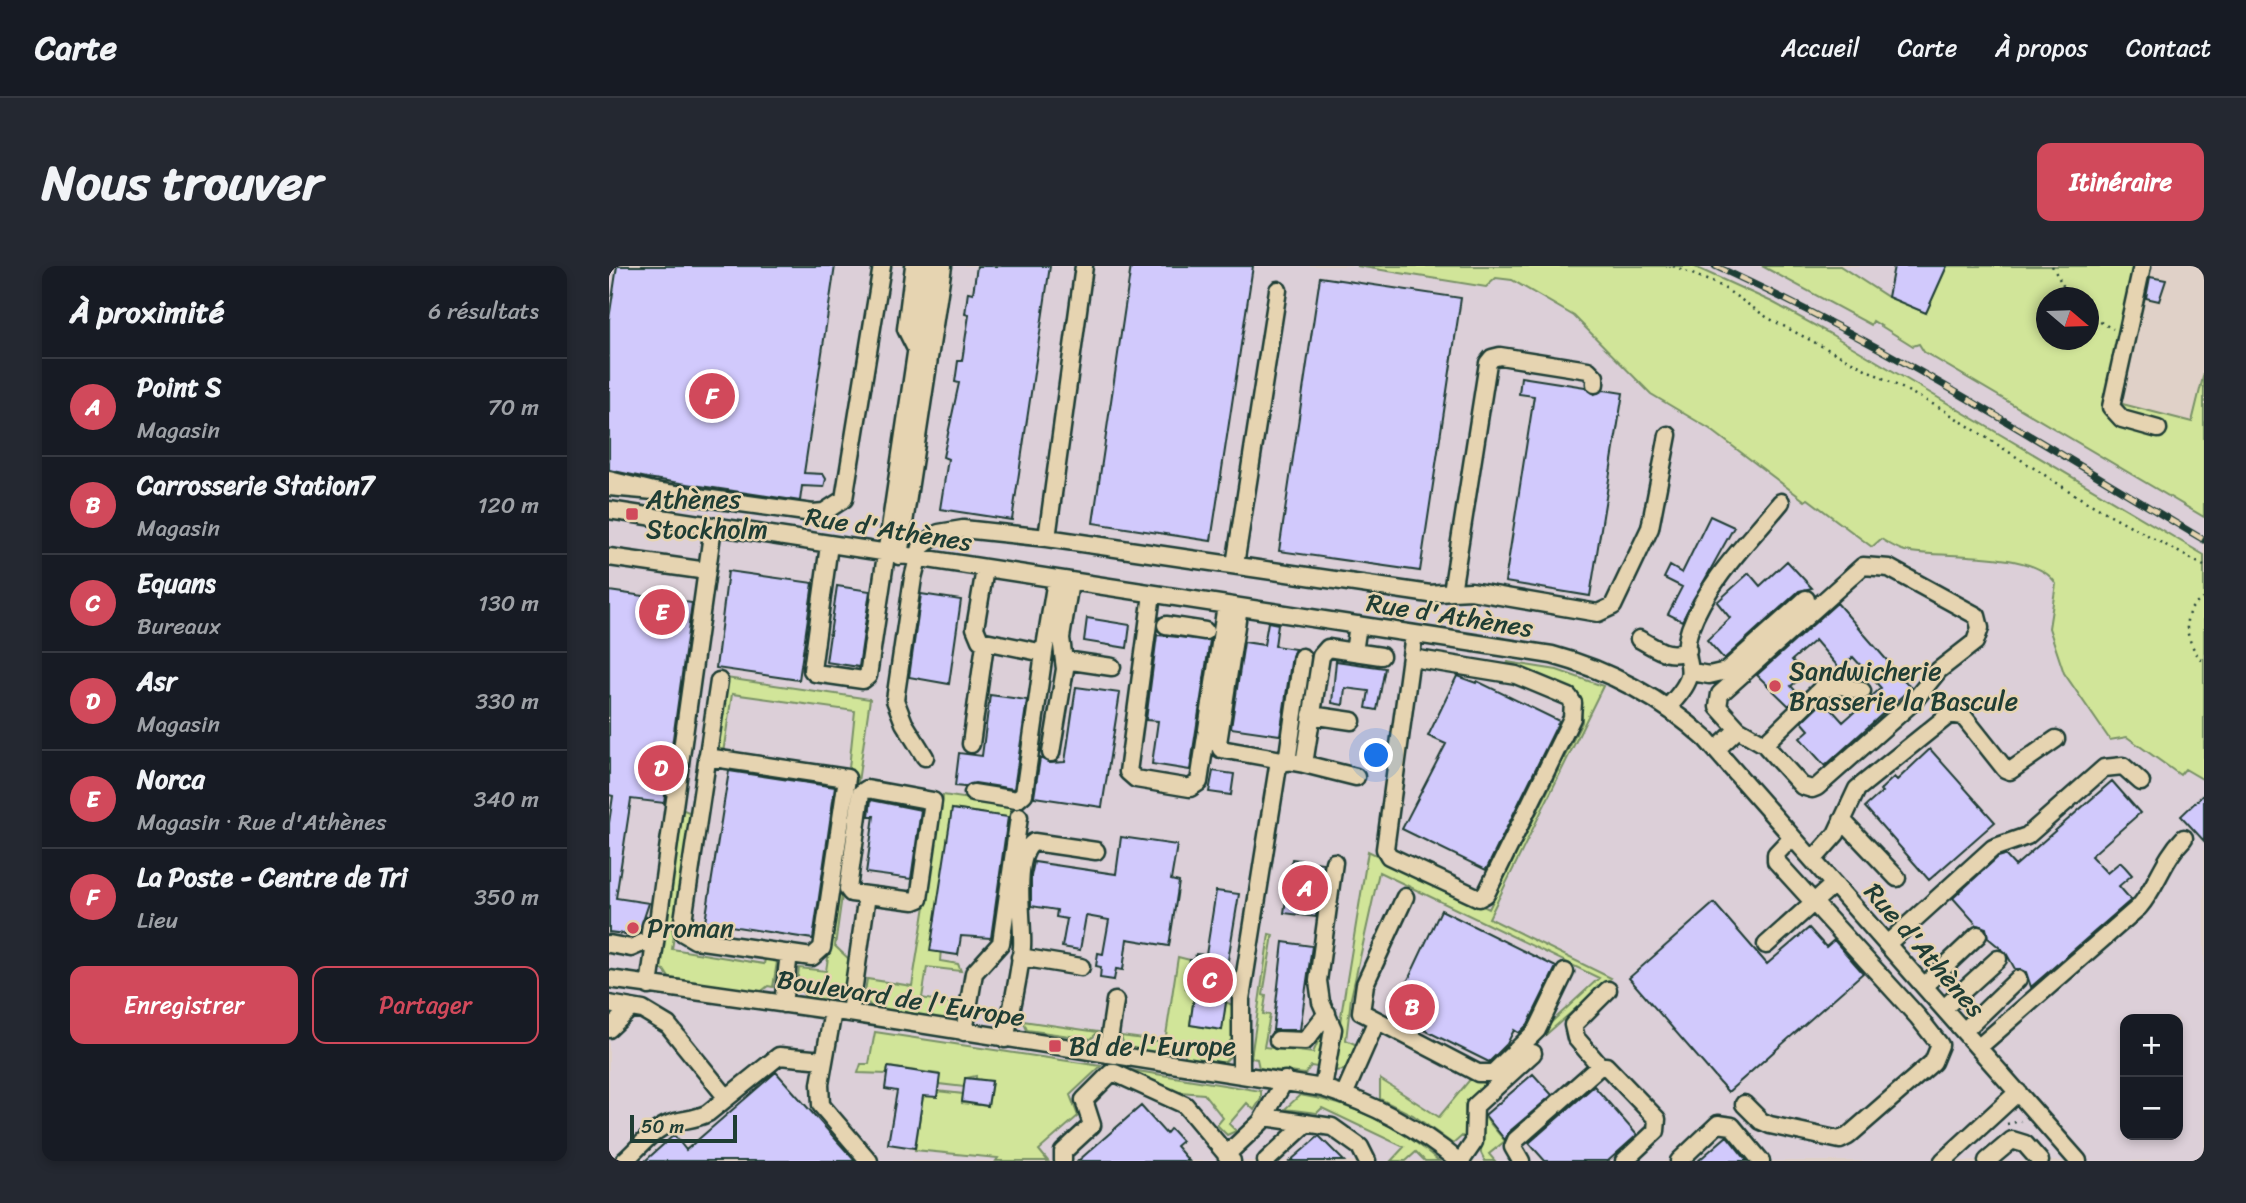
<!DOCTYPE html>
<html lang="fr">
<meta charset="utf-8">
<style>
:root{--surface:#171b24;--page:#242831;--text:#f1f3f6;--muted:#9ea1a6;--line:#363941;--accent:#d1495b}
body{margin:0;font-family:Sriracha,sans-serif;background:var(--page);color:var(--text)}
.controls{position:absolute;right:21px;bottom:21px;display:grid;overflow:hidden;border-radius:14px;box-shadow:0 4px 10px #0003}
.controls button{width:63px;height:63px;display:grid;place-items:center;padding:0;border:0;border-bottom:2px solid var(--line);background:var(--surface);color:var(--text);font:35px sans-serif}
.compass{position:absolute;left:1427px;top:21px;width:63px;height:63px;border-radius:50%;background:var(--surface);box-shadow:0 4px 10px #0003;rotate:109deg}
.scale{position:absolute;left:21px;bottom:18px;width:107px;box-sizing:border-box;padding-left:7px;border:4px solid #1f3d34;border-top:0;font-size:19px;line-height:24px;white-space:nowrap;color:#1f3d34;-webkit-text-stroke:5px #e6d4b1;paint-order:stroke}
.you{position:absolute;left:768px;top:490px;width:24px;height:24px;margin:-18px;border:5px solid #fff;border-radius:50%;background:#1a73e8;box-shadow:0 0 0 10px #1a73e833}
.badge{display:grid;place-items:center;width:46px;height:46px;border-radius:50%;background:var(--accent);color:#fff;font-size:23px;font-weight:700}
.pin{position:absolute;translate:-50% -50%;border:4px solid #fff;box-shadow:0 2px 7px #0006}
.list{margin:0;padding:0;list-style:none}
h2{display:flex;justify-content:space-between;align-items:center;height:91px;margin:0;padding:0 28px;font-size:30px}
h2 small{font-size:23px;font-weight:400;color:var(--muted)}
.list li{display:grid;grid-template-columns:46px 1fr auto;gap:21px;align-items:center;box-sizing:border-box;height:98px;padding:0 28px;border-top:2px solid var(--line)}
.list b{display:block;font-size:26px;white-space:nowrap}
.list p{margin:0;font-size:23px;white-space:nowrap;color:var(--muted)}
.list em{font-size:23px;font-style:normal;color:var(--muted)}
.actions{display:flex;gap:14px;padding:21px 28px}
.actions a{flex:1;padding:16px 0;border:2px solid var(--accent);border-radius:14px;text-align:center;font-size:24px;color:var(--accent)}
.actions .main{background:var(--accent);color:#fff}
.map{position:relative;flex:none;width:1595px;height:895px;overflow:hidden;border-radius:14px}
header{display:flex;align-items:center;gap:42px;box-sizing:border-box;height:98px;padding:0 35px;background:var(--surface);border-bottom:2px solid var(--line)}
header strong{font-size:33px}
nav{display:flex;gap:38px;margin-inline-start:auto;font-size:24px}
.intro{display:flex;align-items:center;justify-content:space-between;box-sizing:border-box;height:168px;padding:0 42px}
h1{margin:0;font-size:49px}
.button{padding:18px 32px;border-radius:14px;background:var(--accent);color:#fff;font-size:24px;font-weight:700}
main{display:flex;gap:42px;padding:0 42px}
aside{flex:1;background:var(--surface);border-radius:14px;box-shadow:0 4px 10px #0003}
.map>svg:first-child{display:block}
</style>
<header>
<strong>Carte</strong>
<nav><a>Accueil</a><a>Carte</a><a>À propos</a><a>Contact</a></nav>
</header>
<div class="intro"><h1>Nous trouver</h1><a class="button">Itinéraire</a></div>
<main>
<aside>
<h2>À proximité<small>6 résultats</small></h2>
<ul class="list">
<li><span class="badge">A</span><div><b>Point S</b><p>Magasin</p></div><em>70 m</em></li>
<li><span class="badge">B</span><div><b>Carrosserie Station7</b><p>Magasin</p></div><em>120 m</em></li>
<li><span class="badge">C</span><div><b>Equans</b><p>Bureaux</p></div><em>130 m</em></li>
<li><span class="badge">D</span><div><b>Asr</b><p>Magasin</p></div><em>330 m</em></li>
<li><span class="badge">E</span><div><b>Norca</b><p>Magasin · Rue d'Athènes</p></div><em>340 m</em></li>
<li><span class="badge">F</span><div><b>La Poste - Centre de Tri</b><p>Lieu</p></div><em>350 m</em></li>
</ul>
<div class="actions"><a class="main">Enregistrer</a><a>Partager</a></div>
</aside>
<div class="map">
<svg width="1595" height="895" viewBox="0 0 1595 895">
<rect width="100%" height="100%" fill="#e0d1c8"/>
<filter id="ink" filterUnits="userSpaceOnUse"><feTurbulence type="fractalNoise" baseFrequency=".0143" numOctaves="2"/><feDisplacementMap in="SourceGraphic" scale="14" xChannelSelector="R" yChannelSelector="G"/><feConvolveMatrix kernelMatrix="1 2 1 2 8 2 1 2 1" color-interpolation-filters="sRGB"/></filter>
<g filter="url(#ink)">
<!-- built -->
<path fill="#dccfd8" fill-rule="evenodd" d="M0 0H748L877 21 881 14 895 11 965 50 1042 128 1101 163 1116 177 1144 194 1196 235 1199 233 1263 280 1271 273 1294 284 1402 294 1436 303 1447 318 1440 362 1455 407 1501 474 1518 470 1570 508 1576 503 1595 514V895H0ZM1516 753H1569V869H1516Z
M1084 0H1153L1262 59 1264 55 1304 80 1310 78 1315 86 1595 251V289L1218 66 1163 36Z
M1231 0H1338L1317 47 1279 31Z"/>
<!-- green -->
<path fill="#d1e599" stroke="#789166" stroke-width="2" fill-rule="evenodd" d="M748 0H1084L1163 36 1218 66 1595 289V514L1576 503 1571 509 1518 471 1501 474 1455 407 1440 362 1447 318C1427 283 1335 293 1296 285 1288 283 1279 277 1272 273L1263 281 1199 233 1196 235 1101 163 1042 128 965 50 903 14 887 12 877 21Z
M1153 0H1231L1279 31 1317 47 1338 0H1525L1498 134 1583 156 1595 107V251L1315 86 1310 78 1304 80 1264 55 1262 59ZM1437 32H1479V74H1437Z
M898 396 948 404 994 420 880 652 1002 712 856 839 857 873 853 870 844 878 804 849 771 833V813L830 851 863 811 894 801 990 712 770 606 742 732 737 774 748 779 737 804 723 805 759 585 880 643 973 456C975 419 926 409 898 396Z
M117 412 261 433 249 516 240 502 246 445 123 428 114 487 107 486Z
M334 529 407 540 405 552 343 543 331 695 349 698 352 705 318 701 313 732 350 739 349 746H344L335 755 265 744 255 732 258 713 303 720Z
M72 543 80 546 83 554 63 683 155 698 157 688 168 696 164 721 159 720 150 727 61 713 55 704 50 703Z
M241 551H244L226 680 241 694 234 729 227 728 220 737 198 733 193 725 187 724 190 702 217 705Z
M660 668 664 669 654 729 657 730 654 748 661 749 655 781 704 787 713 766 718 765 716 781 708 801 702 800 696 808 650 802 648 793 642 792Z
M569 691 581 694 577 722 586 724 581 759 612 764 617 736 627 741 629 775H621L620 781 629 783V790L622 789 615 797 576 791V774H570L567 789 516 782 512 770 556 776Z
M414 755 489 766 482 773 418 764Z
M266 766 492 800 461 829 469 850 430 884 439 895H387L389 892 306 884 314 830 328 825 354 828 353 837 379 840 383 816 367 813V810L357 812 355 821 330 818V808L279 801 278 808 249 807 252 798H260Z
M516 803 652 825V833L645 844 638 837 620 858 627 865 618 869 608 859 614 852 595 828 559 825 517 808Z
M691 829C742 837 791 860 830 895H816L807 886 797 895H782L795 881 713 842 708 847 676 843Z
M875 850 896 875 880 888 886 895H876L872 887 870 853Z"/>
<!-- building -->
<path fill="#d1c9fc" stroke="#1f3d34" stroke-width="2" d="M8 0H226L195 207 214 208 217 213 215 221 193 220 191 235 38 212 0 204V53Z
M368 0H441L403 254 331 243 339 193 334 191 350 117 346 116 349 95H353L360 49 356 48 359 26 364 27Z
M522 0H644L602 275 484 257Z
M1285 0H1338L1317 47 1279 31Z
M711 11 852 32 811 305 670 285Z
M1541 11 1557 14 1550 35 1537 32Z
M912 111 976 121 985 128 995 124 1014 127 981 330 896 316 925 130 910 128Z
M1101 250 1125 261 1073 355 1059 348 1073 321 1055 312 1061 300 1073 307Z
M1178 295 1203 322 1190 325 1115 393 1098 374 1121 352 1108 336 1140 307 1151 320Z
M119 305 204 317 190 414 107 402Z
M228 320 261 325 250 401 217 396Z
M0 325 83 337 55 537 22 533 7 632 40 637 30 667 24 669 0 666V557L4 530 0 529Z
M312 328 352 334 340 418 300 411Z
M1228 337 1302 422 1216 500 1191 472 1200 464 1193 456 1215 435 1234 456 1272 422 1244 391 1231 403 1206 374 1183 394 1196 409 1182 420 1190 429 1180 440 1148 409Z
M478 352 521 359 518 382 475 375Z
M659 356 669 358 666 380 686 383 683 390 671 469 622 462 635 376 655 379Z
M548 369 601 374 581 504 543 498 549 455 537 454Z
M727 395 776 402 768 444 757 442 760 425 736 422 734 439 723 437Z
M848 410 867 417 868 415 950 455 877 604 793 563 837 478 819 470Z
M467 421 511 427 493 541 425 531 431 492 441 497 456 496Z
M381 429 418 434 405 523 366 517 355 521 346 520 350 487 373 490Z
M1321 483 1386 556 1320 614 1256 541 1273 526 1271 524 1285 511 1288 514Z
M120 505 226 521 204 673 96 656Z
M604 505 625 508 622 529 600 526Z
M1503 515 1531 547 1482 590 1498 607 1511 596 1516 601 1523 609 1510 620 1522 634 1422 721 1417 706 1406 703 1397 687 1379 672 1377 662 1368 659 1344 632 1389 591 1396 589 1406 600Z
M1595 528V575L1572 550Z
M262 534 312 544 302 613 257 607 265 550H260Z
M343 543 399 551 382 672 352 670 349 689 321 685Z
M512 571 568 579 562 614 570 616 560 680 518 673 514 704 507 703 505 714 491 712 492 701 487 700 489 687 494 688 500 654 477 650 471 684 453 681 458 653 447 651 448 644 422 640V610L425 596 507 608Z
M683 593 714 597 707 651 675 647Z
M607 625 630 628 618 700 613 699 609 728H613L612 735 617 736 613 764 581 759 586 724 577 722 581 694H585L587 688 597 689Z
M1105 637 1158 698 1200 662 1217 681 1225 674 1254 707 1119 826 1020 712Z
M832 644 947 701 919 758 910 767 905 764 898 778 880 796 783 748Z
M674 676 703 680 691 764H664Z
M279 801 331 809 328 831 314 830 306 882 279 878 288 825 276 823Z
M167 806 246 895H36L65 869 77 884Z
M924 808 943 829 900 866 896 874 876 849Z
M356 812 383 815 379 840 353 836Z
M985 820 1028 869 999 895H936L920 877Z
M532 840 557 868 561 863 564 865 573 875 567 880 580 895H469Z
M710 870 735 895H681Z
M1118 870 1138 895H1089Z"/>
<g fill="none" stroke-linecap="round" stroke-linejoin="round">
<!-- minor casing -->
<g stroke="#1f3d34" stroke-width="21">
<path id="minor" d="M305 0 297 63 307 83
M1533 0 1502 141 1513 153 1549 163
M0 214 45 225 0 221
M45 225 204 247 215 246 235 233 273 0
M0 244 943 389C1003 405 1052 432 1097 473L1469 895
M438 272 821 328 843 326 879 97 883 92 891 90 979 104 986 111V118
M220 279 203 404 206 407 254 414 259 410 320 0
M290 290 334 0
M0 291 98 305
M626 299 669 24
M376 303 366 362 371 374 435 387 447 314
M843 326 862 325 989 347 1004 340 1041 262 1059 169
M543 328 519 506 527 513 581 522 590 516 617 339
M630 341 609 477 612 483 695 498 747 511
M557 359 596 365
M1030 373C1049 383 1059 393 1079 384
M745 386 772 390
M803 392 907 409 960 431 964 437 963 452 877 628 870 632 780 590 776 583 805 368
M456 394 503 401
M1083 406 1100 409 1117 405 1197 333
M1059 441C1100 398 1068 403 1081 363 1098 315 1141 274 1172 236
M702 449 743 455
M362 478 376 378
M1155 478 1212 423 1232 420 1253 425
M1107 484 1129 463 1109 441 1111 428 1254 300 1280 302 1368 350 1371 362 1366 376 1330 404 1304 436 1208 521 1203 523 1193 520 1155 478 1129 463
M442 487 456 403 452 372 461 316
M98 491 238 512 213 682 203 691 86 674 74 667 73 661 110 415
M316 491 295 457 286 434 304 312 312 281 330 267 354 263 438 272 475 0
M678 496 693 391
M695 498 712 390 719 382 745 386 749 359
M364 527 408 534 415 528 435 387
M1233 554 1288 612
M1204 594 1227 568 1248 523 1341 448 1354 450 1396 503 1401 505 1447 473
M796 631 756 718 752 746 869 807H884L928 764 956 706
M0 678 22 682 40 674 42 659
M1278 678 1384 582 1418 570 1495 502 1514 500 1532 516
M1157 679 1225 618
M411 691 472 701
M0 713 241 747 714 822C765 838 808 861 849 895
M40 720 104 261
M1315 720 1369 669
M0 738 34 744 59 759 118 832
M174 738 180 687
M1335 742 1389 693
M224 745 211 818 212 839 260 895
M241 747 258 629 305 635 310 633 324 535 258 523 252 527 239 623 242 627 258 629
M0 763 22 742
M1355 765 1409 713
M355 766 365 707 392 677 410 551
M396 773C403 743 410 712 413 681 415 659 402 590 425 576L487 585
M669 774 696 775 718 747
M1370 781 1530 641C1548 620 1554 593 1575 572
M498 788 506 735
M991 800 967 772 964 759 999 724
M632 807V733L670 494
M714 822 724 763 712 736 709 715 725 596
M735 829 767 756
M1135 838 1152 855 1161 859 1231 874 1239 870 1324 796 1331 779 1309 751 1167 595V588L1183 571
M656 851 723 861 751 881 758 895
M617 889 652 856 676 814
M15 895C28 884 43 864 60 858 73 853 86 854 99 847L170 790 215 794
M454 895V886L483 859 475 834 502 807H506L576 839 623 895
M657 895 698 857
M852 895 865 876 866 840 924 787
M912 895 904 881 907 874 991 800H997L1048 853 1047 865 1015 895
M1070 895 1109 858 1123 860 1152 895
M1334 895 1409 826
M1378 895 1403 874 1416 878 1431 895"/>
</g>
<!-- path -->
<path stroke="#1f3d34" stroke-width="2.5" stroke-dasharray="2 5" stroke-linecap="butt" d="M1064 0 1112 20 1159 52 1333 143 1476 235 1595 300
M1443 0 1461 32
M1479 49 1504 63
M1595 333C1566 346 1579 379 1595 398
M1398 858 1412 855"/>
<!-- minor -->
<use href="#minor" stroke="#e6d4b1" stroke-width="16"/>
<!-- rail casing -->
<g stroke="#1f3d34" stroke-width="7">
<path id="rail" d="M1106 0C1276 77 1435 179 1595 274"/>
</g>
<!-- rail -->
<use href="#rail" stroke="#e6d4b1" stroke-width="4.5" stroke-dasharray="13" stroke-linecap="butt"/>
</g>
</g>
<!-- markers -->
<g fill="#d1495b" stroke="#e6d4b1" stroke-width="2.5">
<rect x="16" y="241" width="14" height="14" rx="3.5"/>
<circle cx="1166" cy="420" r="7"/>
<circle cx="24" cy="662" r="7"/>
<rect x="439" y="773" width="14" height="14" rx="3.5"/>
</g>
<g text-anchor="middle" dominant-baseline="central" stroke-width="5" stroke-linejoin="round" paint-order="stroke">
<!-- poi labels -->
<g font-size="26" fill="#1f3d34" stroke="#e6d4b1" text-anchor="start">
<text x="37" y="233">Athènes<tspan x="37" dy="30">Stockholm</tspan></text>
<text x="1180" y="405">Sandwicherie<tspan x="1180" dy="30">Brasserie la Bascule</tspan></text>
<text x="38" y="662">Proman</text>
<text x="460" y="780">Bd de l'Europe</text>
</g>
<!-- street labels -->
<g font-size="26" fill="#1f3d34" stroke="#e6d4b1">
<text transform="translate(280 263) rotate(9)">Rue d'Athènes</text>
<text transform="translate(841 349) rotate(9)">Rue d'Athènes</text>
<text transform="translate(1316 684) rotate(49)">Rue d'Athènes</text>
<text transform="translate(292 732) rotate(9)">Boulevard de l'Europe</text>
</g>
</g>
</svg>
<div class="controls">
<button>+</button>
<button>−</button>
</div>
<svg class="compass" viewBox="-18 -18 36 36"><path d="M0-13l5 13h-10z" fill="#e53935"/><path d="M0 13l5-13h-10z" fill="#9ea1a6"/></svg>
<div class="scale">50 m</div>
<div class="you"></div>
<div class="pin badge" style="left:696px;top:622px">A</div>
<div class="pin badge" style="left:803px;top:741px">B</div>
<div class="pin badge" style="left:601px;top:714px">C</div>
<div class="pin badge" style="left:52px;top:502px">D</div>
<div class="pin badge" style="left:53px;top:346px">E</div>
<div class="pin badge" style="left:103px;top:130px">F</div>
</div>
</main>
